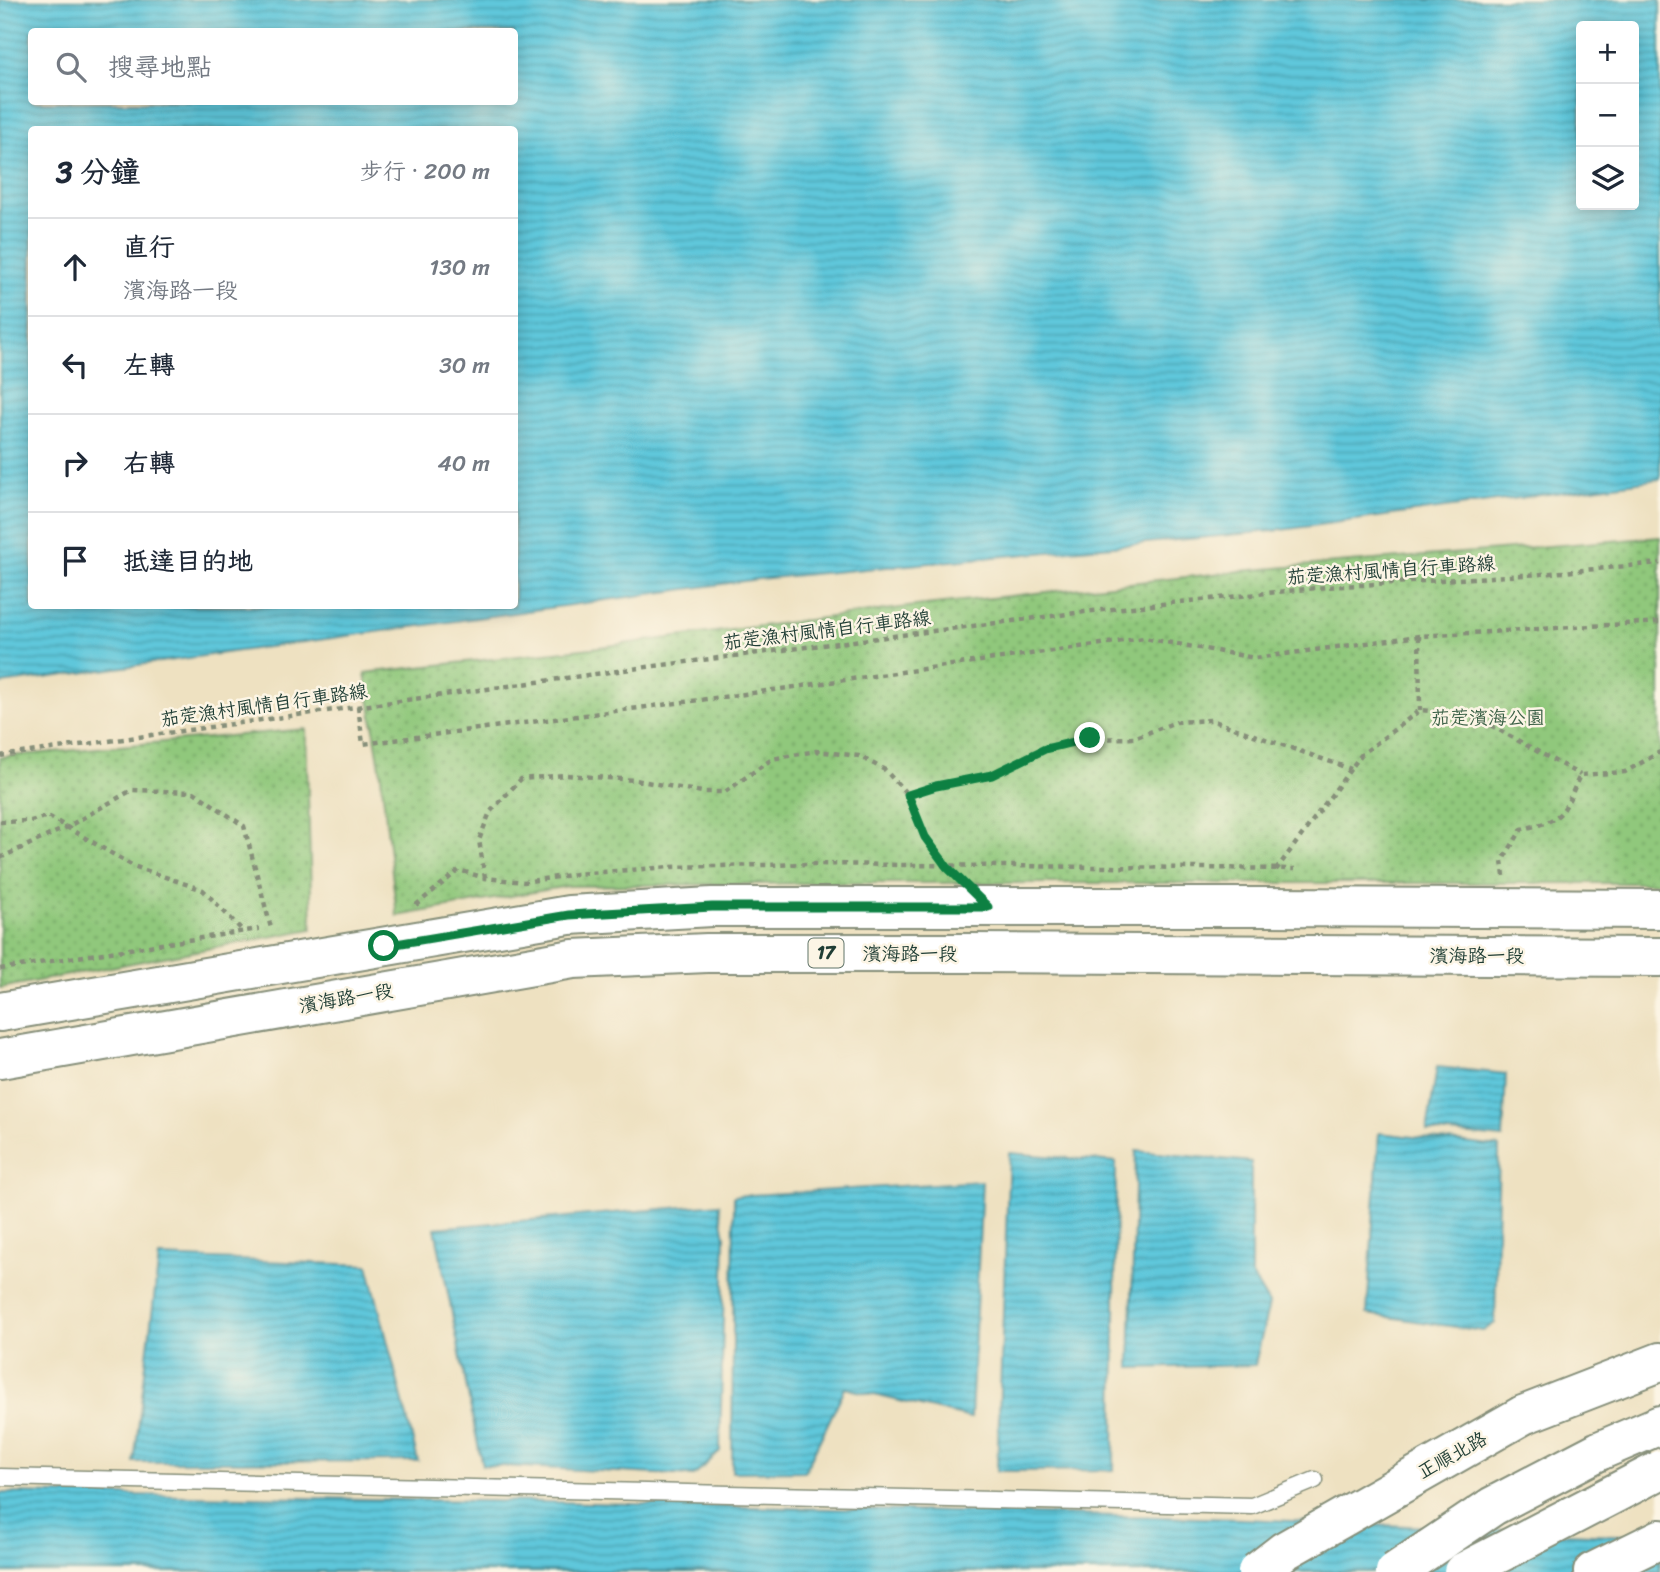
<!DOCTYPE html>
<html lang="zh-TW">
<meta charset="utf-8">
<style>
:root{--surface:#fff;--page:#f6f6f7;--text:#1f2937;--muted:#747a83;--line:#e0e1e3}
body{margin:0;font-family:Sriracha,"LXGW WenKai TC",sans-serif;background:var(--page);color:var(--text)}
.controls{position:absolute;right:21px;top:21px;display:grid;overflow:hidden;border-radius:7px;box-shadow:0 4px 18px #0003}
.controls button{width:63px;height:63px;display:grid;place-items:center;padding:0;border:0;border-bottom:2px solid var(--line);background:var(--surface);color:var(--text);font:35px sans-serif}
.stop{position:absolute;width:21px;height:21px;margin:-16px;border:5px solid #0b8043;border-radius:50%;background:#fff}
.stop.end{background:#0b8043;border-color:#fff;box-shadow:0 2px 7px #0008}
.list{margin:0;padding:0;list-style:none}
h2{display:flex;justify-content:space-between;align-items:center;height:91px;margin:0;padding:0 28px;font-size:30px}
h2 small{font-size:23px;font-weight:400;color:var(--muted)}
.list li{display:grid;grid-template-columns:46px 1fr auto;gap:21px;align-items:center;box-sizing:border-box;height:98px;padding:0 28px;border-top:2px solid var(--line)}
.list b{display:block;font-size:26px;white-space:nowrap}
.list p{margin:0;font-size:23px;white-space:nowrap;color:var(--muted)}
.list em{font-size:23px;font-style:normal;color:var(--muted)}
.icon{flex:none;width:38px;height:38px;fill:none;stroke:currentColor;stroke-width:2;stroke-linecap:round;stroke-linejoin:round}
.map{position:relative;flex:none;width:1660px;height:1572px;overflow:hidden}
.search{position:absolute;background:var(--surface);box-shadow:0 4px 18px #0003;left:28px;top:28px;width:490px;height:77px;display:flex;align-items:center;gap:18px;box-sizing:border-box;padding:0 24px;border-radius:7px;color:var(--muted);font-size:26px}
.panel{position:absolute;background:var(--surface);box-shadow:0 4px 18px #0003;left:28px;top:126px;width:490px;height:483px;border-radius:7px}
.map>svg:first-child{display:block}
</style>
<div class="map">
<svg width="1660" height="1572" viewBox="0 0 1660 1572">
<defs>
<pattern id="green-dots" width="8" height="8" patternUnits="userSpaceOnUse" patternTransform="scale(1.75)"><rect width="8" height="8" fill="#90c87b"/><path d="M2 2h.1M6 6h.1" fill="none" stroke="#75a466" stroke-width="1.8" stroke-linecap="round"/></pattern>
<pattern id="water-rules" width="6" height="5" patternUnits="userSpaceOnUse" patternTransform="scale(1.75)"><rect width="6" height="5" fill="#5fc7db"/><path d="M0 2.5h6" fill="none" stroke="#4ea3b2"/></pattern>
</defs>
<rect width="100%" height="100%" fill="#fcf5e5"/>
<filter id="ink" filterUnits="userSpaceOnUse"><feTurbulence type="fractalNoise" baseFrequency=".0143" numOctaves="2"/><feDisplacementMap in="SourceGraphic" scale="14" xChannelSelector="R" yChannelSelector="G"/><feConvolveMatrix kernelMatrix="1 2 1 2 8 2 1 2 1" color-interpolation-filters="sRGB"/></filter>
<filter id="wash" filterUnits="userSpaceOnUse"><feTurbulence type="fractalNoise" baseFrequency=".00686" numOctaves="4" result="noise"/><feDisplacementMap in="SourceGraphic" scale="28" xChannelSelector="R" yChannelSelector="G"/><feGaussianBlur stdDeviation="1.57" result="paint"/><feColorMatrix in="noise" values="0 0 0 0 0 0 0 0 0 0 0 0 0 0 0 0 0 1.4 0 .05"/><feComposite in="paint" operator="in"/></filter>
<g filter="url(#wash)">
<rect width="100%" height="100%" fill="#eee1c1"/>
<!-- green -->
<path fill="url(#green-dots)" stroke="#588258" stroke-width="2" d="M1660 537V883H820L568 886 397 916 380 767 365 673 592 648 916 606 1251 570Z
M306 729 312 929 0 988V757Z"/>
<!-- water -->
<path fill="url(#water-rules)" stroke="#3f8288" stroke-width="2" fill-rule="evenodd" d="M0 0H1660V479L1273 531 758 579 0 684ZM1581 26H1634V205H1581ZM32 32H514V102H32ZM32 130H514V606H32Z
M1437 1067 1506 1074 1503 1138 1427 1131Z
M1379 1133 1499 1147 1495 1323 1483 1331 1367 1314Z
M1136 1151 1251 1162V1274L1269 1304 1255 1365 1130 1368Z
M1009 1153 1116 1162 1114 1470 997 1471Z
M982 1181 971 1418 845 1388 805 1471 732 1472 734 1196Z
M719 1204 725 1236 720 1451 694 1476 482 1465 435 1228Z
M159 1257 368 1265 418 1461 134 1462Z
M0 1493 550 1502 1243 1519 1660 1537V1572H0Z"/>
</g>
<g filter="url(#ink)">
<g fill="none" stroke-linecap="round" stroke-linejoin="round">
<!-- service casing -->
<g stroke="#868f7a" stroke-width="19">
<path id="service" d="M0 1477 1252 1506 1315 1480"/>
</g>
<!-- tertiary casing -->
<g stroke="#868f7a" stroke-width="42">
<path id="tertiary" d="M1523 1415 1660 1362
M1599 1451 1660 1425
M1593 1572 1660 1539"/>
</g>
<!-- primary casing -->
<g stroke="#868f7a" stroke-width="42">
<path id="primary" d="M0 1012 569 915 712 907H1257L1660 909
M0 1059 573 959 707 953H966L1660 957"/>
</g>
<!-- path -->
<path stroke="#868f7a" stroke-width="4.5" stroke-dasharray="5 5" stroke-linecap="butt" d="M1419 636 1420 710
M358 706 363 744 738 695 1144 638 1255 658 1419 636 1660 622
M0 756 639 668 1084 612 1326 587 1541 574 1660 563
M908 795 936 786 992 775 1045 749 1090 739 1134 738 1176 722 1211 720 1351 769
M0 822 31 821 48 816 133 866 203 890 243 931
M0 858 67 827 132 790 194 792 244 826 271 928
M1276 870 1361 755 1420 710 1442 712 1492 726 1580 775
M1504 876 1502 861 1522 829C1565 820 1563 813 1580 775L1625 772 1660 752
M485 878 479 840 490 812 521 779 566 775 635 780 702 792H725L772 759 816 751 859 756 885 770 908 795 925 837 948 867
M416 905 459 870 485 878 524 882 576 874 670 867 811 864 1295 869
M0 969 259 929"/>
<!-- service -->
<use href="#service" stroke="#fff" stroke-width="16"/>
<!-- tertiary -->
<use href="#tertiary" stroke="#fff" stroke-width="38"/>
<!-- primary -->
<use href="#primary" stroke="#fff" stroke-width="38"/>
<!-- tertiary-bridge casing -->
<g stroke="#868f7a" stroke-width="42" stroke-linecap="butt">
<path id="tertiary-bridge" d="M1257 1572 1284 1551 1523 1415
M1395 1572 1493 1506 1599 1451
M1463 1572 1660 1470"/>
</g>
<!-- tertiary-bridge -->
<use href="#tertiary-bridge" stroke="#fff" stroke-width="38"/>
</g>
</g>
<g fill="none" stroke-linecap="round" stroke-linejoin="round" filter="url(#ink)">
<!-- route -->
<path stroke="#0b8043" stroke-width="9" d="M384 946 569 915 712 907H988L947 867 925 837 908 795 936 786 992 775 1045 749 1090 738"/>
</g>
<g text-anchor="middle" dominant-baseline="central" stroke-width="5" stroke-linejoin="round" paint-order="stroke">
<!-- shield labels -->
<rect fill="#fcf5e5" stroke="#617469" stroke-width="2" x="808.5" y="938.5" width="35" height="29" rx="5"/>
<g font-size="18" font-weight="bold" fill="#1f3d34">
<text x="826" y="953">17</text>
</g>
<!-- street labels -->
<g font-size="19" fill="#1f3d34" stroke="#fcf5e5">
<text transform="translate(1391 570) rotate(-4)">茄萣漁村風情自行車路線</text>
<text transform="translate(827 630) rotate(-7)">茄萣漁村風情自行車路線</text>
<text transform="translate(264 705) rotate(-8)">茄萣漁村風情自行車路線</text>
<text x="910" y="953">濱海路一段</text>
<text x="1477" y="955">濱海路一段</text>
<text transform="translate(346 998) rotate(-10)">濱海路一段</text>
<text transform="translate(1452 1455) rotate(-29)">正順北路</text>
</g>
<!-- park labels -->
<g font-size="19" fill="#3b6046" stroke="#fcf5e5">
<text x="1488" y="717">茄萣濱海公園</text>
</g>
</g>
</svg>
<div class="controls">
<button>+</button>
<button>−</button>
<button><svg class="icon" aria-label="layers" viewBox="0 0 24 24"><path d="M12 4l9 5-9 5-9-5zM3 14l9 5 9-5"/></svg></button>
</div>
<div class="stop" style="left:384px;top:946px"></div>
<div class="stop end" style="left:1090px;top:738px"></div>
<div class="search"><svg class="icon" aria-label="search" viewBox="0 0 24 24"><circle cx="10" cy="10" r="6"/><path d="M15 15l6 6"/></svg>搜尋地點</div>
<section class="panel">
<h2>3 分鐘<small>步行 · 200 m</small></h2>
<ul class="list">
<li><svg class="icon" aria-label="ahead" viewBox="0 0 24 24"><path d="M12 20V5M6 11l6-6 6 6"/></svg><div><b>直行</b><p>濱海路一段</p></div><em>130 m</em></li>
<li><svg class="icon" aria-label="left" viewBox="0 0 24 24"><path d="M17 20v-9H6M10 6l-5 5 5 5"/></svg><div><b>左轉</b></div><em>30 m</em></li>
<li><svg class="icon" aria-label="right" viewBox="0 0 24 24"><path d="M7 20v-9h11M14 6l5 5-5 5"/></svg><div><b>右轉</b></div><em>40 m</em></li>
<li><svg class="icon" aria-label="arrive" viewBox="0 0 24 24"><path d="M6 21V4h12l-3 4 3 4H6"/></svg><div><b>抵達目的地</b></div></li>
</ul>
</section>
</div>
